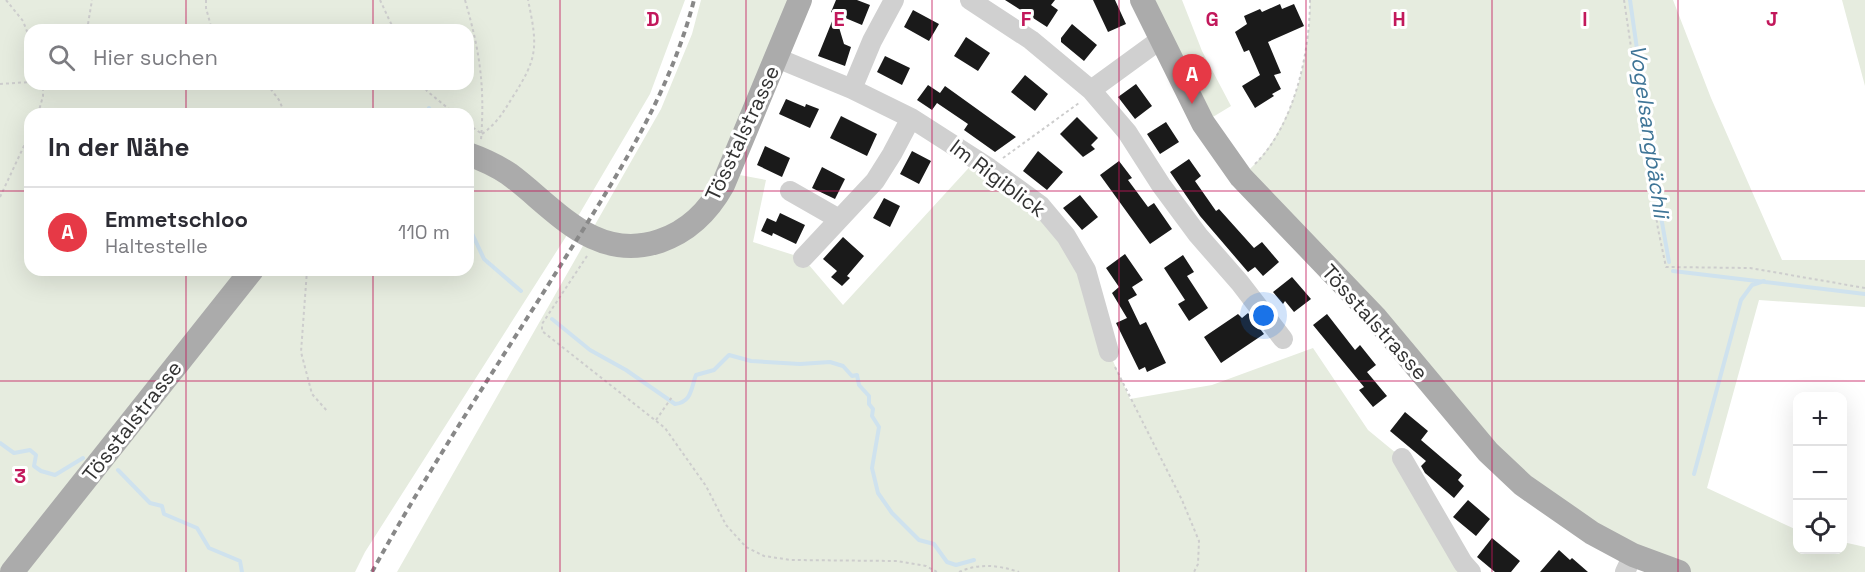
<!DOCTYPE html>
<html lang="de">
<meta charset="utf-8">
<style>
:root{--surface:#fff;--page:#f2f2f3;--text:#2b2b33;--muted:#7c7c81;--line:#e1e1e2;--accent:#e63946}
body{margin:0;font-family:"Space Grotesk",sans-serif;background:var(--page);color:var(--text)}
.controls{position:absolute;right:18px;bottom:18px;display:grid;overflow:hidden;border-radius:12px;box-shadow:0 6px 24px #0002}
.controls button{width:54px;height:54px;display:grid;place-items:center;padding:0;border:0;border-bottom:2px solid var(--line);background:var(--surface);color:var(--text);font:30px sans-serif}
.you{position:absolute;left:1264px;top:316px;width:21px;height:21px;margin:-15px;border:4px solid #fff;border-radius:50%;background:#1a73e8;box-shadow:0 0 0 9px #1a73e833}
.badge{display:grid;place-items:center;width:39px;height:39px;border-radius:50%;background:var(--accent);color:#fff;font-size:20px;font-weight:700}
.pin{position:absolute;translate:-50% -50px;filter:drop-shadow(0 2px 3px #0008)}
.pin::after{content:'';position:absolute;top:32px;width:21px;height:18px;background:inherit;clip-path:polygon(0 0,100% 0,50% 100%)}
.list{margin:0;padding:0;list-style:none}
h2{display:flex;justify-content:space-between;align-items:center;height:78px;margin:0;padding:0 24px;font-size:26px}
h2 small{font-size:20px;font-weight:400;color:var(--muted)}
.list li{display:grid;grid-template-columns:39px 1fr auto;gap:18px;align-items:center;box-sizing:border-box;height:90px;padding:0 24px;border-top:2px solid var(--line)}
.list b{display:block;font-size:22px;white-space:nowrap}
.list p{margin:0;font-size:20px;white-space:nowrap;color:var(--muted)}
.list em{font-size:20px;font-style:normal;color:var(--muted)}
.icon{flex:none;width:33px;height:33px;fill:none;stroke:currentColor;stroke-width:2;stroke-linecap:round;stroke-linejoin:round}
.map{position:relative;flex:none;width:1865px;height:572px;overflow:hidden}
.search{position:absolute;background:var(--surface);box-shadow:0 6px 24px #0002;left:24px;top:24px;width:450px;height:66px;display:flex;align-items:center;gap:15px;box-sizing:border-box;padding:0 21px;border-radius:18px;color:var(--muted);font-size:22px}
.panel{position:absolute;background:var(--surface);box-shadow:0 6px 24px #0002;left:24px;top:108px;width:450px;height:168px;border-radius:18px}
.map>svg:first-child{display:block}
</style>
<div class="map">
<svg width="1865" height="572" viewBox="0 0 1865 572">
<rect width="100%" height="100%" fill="#fff"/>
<!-- green -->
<path fill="#e6ecdf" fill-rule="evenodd" d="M0 0H685L650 94 567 235 365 552 355 572H0ZM30 30H468V84H30ZM30 114H468V270H30Z
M701 0H799L729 173 766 180 753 242 803 258 843 305 976 160 1066 236 1109 352 1130 399 1212 385 1313 348 1368 430 1402 458 1471 572H397L661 109 692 34Z
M1142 0H1182L1202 51 1231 106 1203 123Z
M1310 0H1673L1711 98 1782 260H1865V307L1759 300 1707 488 1797 530 1798 550H1842L1843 542 1865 547V572H1682L1550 506 1249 170C1293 127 1310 60 1310 0Z
M1842 0H1865V86Z"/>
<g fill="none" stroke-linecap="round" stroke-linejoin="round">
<!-- stream -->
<path stroke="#cfe2ee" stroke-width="4" d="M1630 0 1660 211 1669 262
M429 108 433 114
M468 193V194
M468 225 484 259 521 291
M1673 271 1865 294
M552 319 590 350 626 370 675 404C692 402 691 388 696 375L714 370 729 355 751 361 800 364 830 362 843 366 852 376 857 375 859 385 869 396V404L873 409 872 416 879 427 872 468 878 493 892 513 919 540 934 544 947 562 956 565 974 560
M0 443 14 453 30 450 36 455 34 466 41 471 55 475 83 458
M118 470 150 503 162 506 164 514 197 528 209 548 240 561 242 572
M1694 474 1741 300 1752 285 1764 281"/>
</g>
<!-- building -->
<path fill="#1a1a1a" d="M836 0H857L870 5 862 25 831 12Z
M1005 0H1055L1051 5 1058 10 1047 27Z
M1093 0H1115L1126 24 1108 32Z
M1280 4 1282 9 1294 4 1304 26 1268 42 1281 73 1274 75 1281 89 1272 94 1274 96 1255 108 1242 86 1260 75 1249 50 1244 52 1235 32 1247 24 1244 16 1260 9 1262 12Z
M913 10 939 24 929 41 904 27Z
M835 14 844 44 851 47 845 66 818 56Z
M1072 24 1097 45 1084 61 1061 42V38Z
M966 37 990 53 978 71 954 56Z
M885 56 910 68 902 85 877 72Z
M1025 75 1048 94 1035 111 1011 92Z
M1136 84 1152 106 1135 119 1118 97Z
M928 85 940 93 945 86 1016 137 995 152 964 130 968 124 937 103 932 110 917 100Z
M786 99 805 107 806 104 819 109 810 128 779 114Z
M841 116 877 134 867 156 830 138Z
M1077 117 1098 138 1091 145 1095 149 1083 157 1060 134Z
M1166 122 1179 142 1160 154 1147 134Z
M765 146 790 158 782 177 757 165Z
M912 151 931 161 919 184 900 174Z
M1038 151 1063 172 1047 190 1023 171Z
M1189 159 1201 176 1195 181 1216 211 1219 209 1254 248 1262 242 1279 262 1263 276 1255 267 1248 272 1200 216 1170 172Z
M1119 161 1132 178 1128 180 1148 207 1154 203 1172 229 1150 244 1100 175Z
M822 167 845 179 835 199 812 188Z
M1080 195 1098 217 1082 230 1063 208Z
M884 198 900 206 890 227 873 218Z
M780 213 805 225 796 244 773 233 772 236 761 231 767 218 776 222Z
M843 237 864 256 847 276 850 278 842 286 831 277 837 271 823 259Z
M1125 254 1143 280 1132 287 1137 295 1128 300 1140 325 1146 322 1166 363 1147 372 1145 367 1139 370 1116 323 1127 318 1112 293 1119 287 1106 268Z
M1183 255 1194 272 1187 276 1208 308 1189 321 1178 304 1185 300 1164 268Z
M1292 277 1311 299 1294 312 1285 301 1283 304 1273 292Z
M1248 313 1264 334 1221 363 1204 337 1238 314 1242 318Z
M1327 314 1355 350 1360 345 1376 365 1367 372 1387 396 1373 407 1359 390 1364 387 1313 325Z
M1405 412 1428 431 1421 440 1462 475 1458 480 1464 486 1454 498 1425 473 1421 466 1426 461 1390 431Z
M1468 500 1490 519 1476 536 1453 517Z
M1492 538 1520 561 1511 572H1495L1477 557Z
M1559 550 1570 560 1572 558 1588 572H1540Z"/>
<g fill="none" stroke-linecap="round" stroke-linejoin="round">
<!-- path -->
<path stroke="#cdcdcd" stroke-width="2" stroke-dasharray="3 3" stroke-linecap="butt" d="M6 0 23 21 30 39
M206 0V8L212 30
M380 0 394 30
M465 0C480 52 485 86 481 140
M1624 0 1658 229 1666 267 1750 268 1865 288
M87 30 92 0
M0 84 30 82
M267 84 279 100 285 114
M422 84 427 91 455 114
M38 114 43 96V84
M468 124 482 134
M482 134C496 124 503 113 512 98 538 58 538 47 528 0
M1003 158 1079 103
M1255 164C1294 126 1310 53 1310 0
M0 197 30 133
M587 256 542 324V331L665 428 706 486 726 525 746 547 764 556 791 560 897 561 926 566 937 572
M307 270 301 352 312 394 328 412
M1115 367 1182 500 1199 541 1198 564 1194 572
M656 420 672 397
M959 572C979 563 998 565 1019 572"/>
<!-- minor -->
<path stroke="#d0d0d0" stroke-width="20" d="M970 0 1031 40 1091 90 1127 132 1161 185 1198 235 1240 283 1283 339
M777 58 852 89 911 118 989 168 1040 205 1066 236 1086 270 1109 352
M852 89 872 41 894 0
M1091 90 1161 39
M790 191 839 219
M803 258 875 181 892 154 911 118
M1402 458 1463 563 1471 572
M1625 572 1633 555"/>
<!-- major -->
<path stroke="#ababab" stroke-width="24" d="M1142 0 1203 123 1241 177 1375 317 1488 452 1523 485 1592 533 1633 555 1679 572
M468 154C482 159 497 166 509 174 555 208 594 263 660 241 689 231 708 212 723 185L800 0
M12 572 252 270"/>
<!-- rail -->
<path stroke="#888" stroke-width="4" stroke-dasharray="6 4.5" stroke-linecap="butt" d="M372 572C430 466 498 365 562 263 615 179 669 97 694 0"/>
</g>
<!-- grid -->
<path fill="none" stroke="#c2185b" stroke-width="1.5" stroke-opacity="0.55" d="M186 0V30M373 0V30M560 0V572M746 0V572M932 0V572M1119 0V572M1306 0V572M1492 0V572M1678 0V572M186 84V114M373 84V114M0 191H30M468 191H1865M186 270V572M373 270V572M0 381H1865"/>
<g text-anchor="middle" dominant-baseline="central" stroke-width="6" stroke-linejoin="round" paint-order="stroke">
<!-- street labels -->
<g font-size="21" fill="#333" stroke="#fff">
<text transform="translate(742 133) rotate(-65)">Tösstalstrasse</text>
<text transform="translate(998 178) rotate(37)">Im Rigiblick</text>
<text transform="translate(1375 322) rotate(48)">Tösstalstrasse</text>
<text transform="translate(132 421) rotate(-52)">Tösstalstrasse</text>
</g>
<!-- water labels -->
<g font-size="22" font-style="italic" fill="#3f7597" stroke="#fff">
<text transform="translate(1650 131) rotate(82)">Vogelsangbächli</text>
</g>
</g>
<g font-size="20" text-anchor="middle" font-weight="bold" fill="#c2185b" stroke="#fff" stroke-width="6" stroke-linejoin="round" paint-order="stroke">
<text x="653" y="26">D</text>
<text x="839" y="26">E</text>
<text x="1026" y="26">F</text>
<text x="1212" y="26">G</text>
<text x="1399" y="26">H</text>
<text x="1585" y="26">I</text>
<text x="1772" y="26">J</text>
<text x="20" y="483">3</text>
</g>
</svg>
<div class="controls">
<button>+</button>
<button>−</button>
<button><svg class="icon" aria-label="locate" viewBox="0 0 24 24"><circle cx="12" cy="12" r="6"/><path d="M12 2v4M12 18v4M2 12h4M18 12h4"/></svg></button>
</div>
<div class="you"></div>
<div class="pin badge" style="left:1192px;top:104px">A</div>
<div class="search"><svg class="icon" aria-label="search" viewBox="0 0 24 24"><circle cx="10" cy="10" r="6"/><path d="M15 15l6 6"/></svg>Hier suchen</div>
<section class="panel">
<h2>In der Nähe<small></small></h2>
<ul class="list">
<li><span class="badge">A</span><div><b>Emmetschloo</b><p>Haltestelle</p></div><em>110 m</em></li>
</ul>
</section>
</div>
